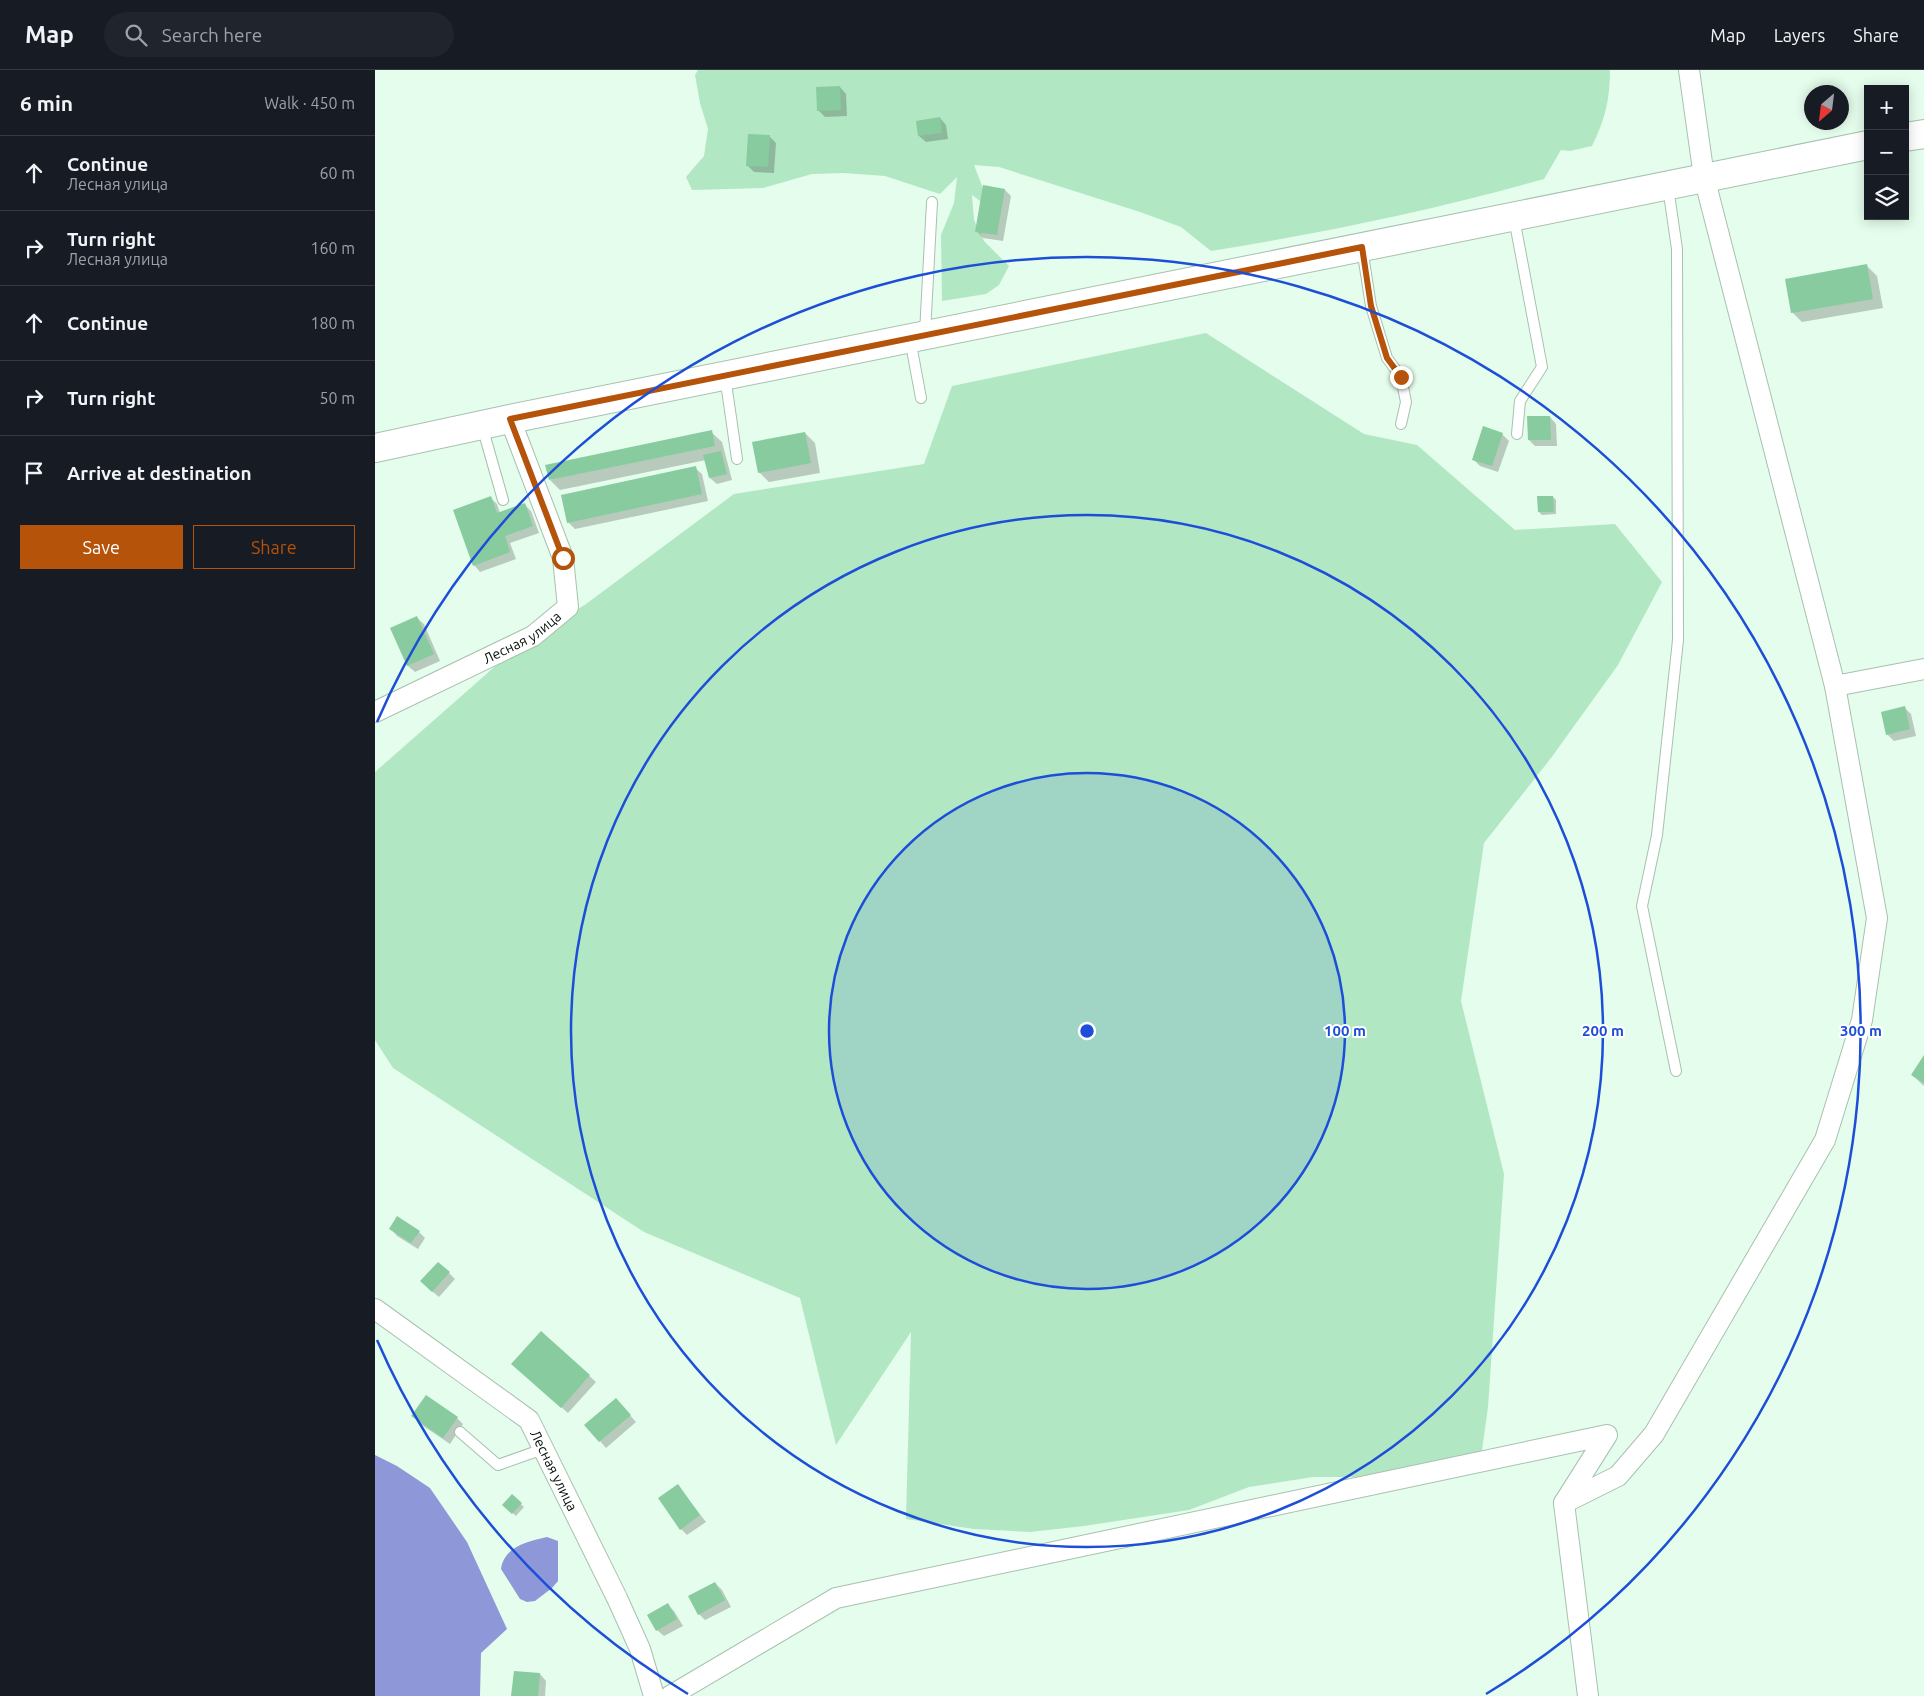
<!DOCTYPE html>
<meta charset="utf-8">
<style>
:root{--surface:#171b24;--page:#20242c;--text:#f1f3f6;--muted:#9ea1a6;--line:#363941;--accent:#b45309}
body{margin:0;font-family:Ubuntu,sans-serif;background:var(--page);color:var(--text)}
.controls{position:absolute;right:15px;top:15px;display:grid;overflow:hidden;border-radius:0px;box-shadow:0 2px 12px #0003}
.controls button{width:45px;height:45px;display:grid;place-items:center;padding:0;border:0;border-bottom:1px solid var(--line);background:var(--surface);color:var(--text);font:25px sans-serif}
.compass{position:absolute;left:1429px;top:15px;width:45px;height:45px;border-radius:50%;background:var(--surface);box-shadow:0 2px 12px #0003;rotate:208deg}
.stop{position:absolute;width:15px;height:15px;margin:-11px;border:4px solid #b45309;border-radius:50%;background:#fff}
.stop.end{background:#b45309;border-color:#fff;box-shadow:0 1px 5px #0008}
.list{margin:0;padding:0;list-style:none}
h2{display:flex;justify-content:space-between;align-items:center;height:65px;margin:0;padding:0 20px;font-size:21px}
h2 small{font-size:16px;font-weight:400;color:var(--muted)}
.list li{display:grid;grid-template-columns:32px 1fr auto;gap:15px;align-items:center;box-sizing:border-box;height:75px;padding:0 20px;border-top:1px solid var(--line)}
.list b{display:block;font-size:19px;white-space:nowrap}
.list p{margin:0;font-size:16px;white-space:nowrap;color:var(--muted)}
.list em{font-size:16px;font-style:normal;color:var(--muted)}
.actions{display:flex;gap:10px;padding:15px 20px}
.actions a{flex:1;padding:11px 0;border:1px solid var(--accent);border-radius:0px;text-align:center;font-size:18px;color:var(--accent)}
.actions .main{background:var(--accent);color:#fff}
.icon{flex:none;width:28px;height:28px;fill:none;stroke:currentColor;stroke-width:2;stroke-linecap:round;stroke-linejoin:round}
.map{position:relative;flex:none;width:1549px;height:1626px;overflow:hidden}
header{display:flex;align-items:center;gap:30px;box-sizing:border-box;height:70px;padding:0 25px;background:var(--surface);border-bottom:1px solid var(--line)}
header strong{font-size:24px}
nav{display:flex;gap:28px;margin-inline-start:auto;font-size:18px}
.search{width:350px;height:45px;background:var(--page);display:flex;align-items:center;gap:12px;box-sizing:border-box;padding:0 18px;border-radius:28px;color:var(--muted);font-size:19px}
main{display:flex}
aside{flex:1;background:var(--surface)}
.map>svg:first-child{display:block}
</style>
<header>
<strong>Map</strong>
<div class="search"><svg class="icon" aria-label="search" viewBox="0 0 24 24"><circle cx="10" cy="10" r="6"/><path d="M15 15l6 6"/></svg>Search here</div>
<nav><a>Map</a><a>Layers</a><a>Share</a></nav>
</header>
<main>
<aside>
<h2>6 min<small>Walk · 450 m</small></h2>
<ul class="list">
<li><svg class="icon" aria-label="ahead" viewBox="0 0 24 24"><path d="M12 20V5M6 11l6-6 6 6"/></svg><div><b>Continue</b><p>Лесная улица</p></div><em>60 m</em></li>
<li><svg class="icon" aria-label="right" viewBox="0 0 24 24"><path d="M7 20v-9h11M14 6l5 5-5 5"/></svg><div><b>Turn right</b><p>Лесная улица</p></div><em>160 m</em></li>
<li><svg class="icon" aria-label="ahead" viewBox="0 0 24 24"><path d="M12 20V5M6 11l6-6 6 6"/></svg><div><b>Continue</b></div><em>180 m</em></li>
<li><svg class="icon" aria-label="right" viewBox="0 0 24 24"><path d="M7 20v-9h11M14 6l5 5-5 5"/></svg><div><b>Turn right</b></div><em>50 m</em></li>
<li><svg class="icon" aria-label="arrive" viewBox="0 0 24 24"><path d="M6 21V4h12l-3 4 3 4H6"/></svg><div><b>Arrive at destination</b></div></li>
</ul>
<div class="actions"><a class="main">Save</a><a>Share</a></div>
</aside>
<div class="map">
<svg width="1549" height="1626" viewBox="0 0 1549 1626">
<rect width="100%" height="100%" fill="#e5fdec"/>
<!-- green -->
<path fill="#b2e7c3" d="M323 0H1235C1235 29 1230 50 1217 76L1195 81 1186 80 1169 109C1060 140 948 163 836 181L806 157 765 142 624 97 599 95 616 139 597 125 599 150 609 171 634 196 624 215 611 224 567 231 566 165 579 133 582 107 565 124 510 106 468 103 437 104 388 118 317 120 311 107 329 86 333 59 325 33 320 5Z
M831 263 989 364 1042 375 1140 460 1240 454 1287 512 1243 595 1176 688 1109 773 1086 931 1129 1104 1113 1337 1104 1402 1041 1407H938L874 1417 814 1440 709 1456 655 1462 599 1459 531 1449 536 1262 461 1375 425 1228 269 1162 18 998 0 970V702L141 578 211 534 359 424 549 394 577 316Z"/>
<!-- water -->
<path fill="#8e98d8" d="M0 1385 22 1396 55 1418 92 1472 132 1559 106 1583 105 1626H0Z
M172 1467 183 1471V1511L177 1518 160 1531 152 1532 145 1529 126 1499C129 1477 153 1471 172 1467Z"/>
<!-- shadow -->
<path fill="#0003" d="M465 17 471 24 472 46 450 47 443 40Z
M565 48 571 55 573 69 551 72 544 66Z
M394 66 401 73 399 103 379 102 372 95Z
M630 120 636 126 628 171 608 168 602 161Z
M1492 196 1502 206 1508 238 1427 252 1417 242Z
M1175 347 1181 354 1182 376H1160L1154 370Z
M336 362 347 372 357 410 342 414 335 408 331 390 185 420 175 410Z
M430 363 440 373 445 403 394 412 384 402Z
M1127 364 1134 371 1123 402 1105 396 1098 389Z
M320 398 327 404 333 431 200 459 193 452Z
M1178 427 1181 430V444L1167 445 1164 442Z
M116 428 122 434 125 443 150 435 156 441 164 463 135 473 141 489 105 502 99 495Z
M42 548 49 554 65 591 40 602 33 596 17 559Z
M1530 638 1536 644 1541 666 1519 671 1512 664Z
M1549 987V1016L1537 1005Z
M16 1159 44 1162 50 1168 43 1179 22 1166Z
M74 1203 80 1209 64 1227 53 1218Z
M166 1262 221 1312 193 1343 144 1300Z
M247 1336 261 1352 231 1378 225 1371Z
M38 1346 82 1348 88 1354 75 1374 44 1353Z
M303 1416 331 1452 312 1465 306 1459Z
M137 1426 149 1437 141 1446 129 1435Z
M340 1513 347 1520 356 1537 330 1550 324 1544Z
M293 1535 299 1541 308 1556 289 1566 282 1560Z
M165 1604 171 1611 170 1626H138Z"/>
<!-- building -->
<path fill="#87cb9e" d="M465 16 466 40 442 41 441 17Z
M565 47 567 63 543 66 541 51Z
M373 64 395 65 393 97 371 96Z
M608 115 630 119 622 165 600 162Z
M1492 194 1498 229 1416 243 1410 209Z
M1152 346H1175L1176 370H1153Z
M1108 356 1128 363 1117 396 1097 390Z
M337 360 340 376 174 410 170 395Z
M430 362 436 393 383 403 377 372Z
M346 381 352 404 334 408 328 385Z
M321 396 327 424 192 453 186 425Z
M116 426 122 443 150 433 158 456 130 466 135 482 98 496 78 440Z
M1162 426H1178L1179 442H1163Z
M42 546 59 584 32 596 15 558Z
M1530 636 1535 659 1511 665 1506 642Z
M1549 985V1013L1536 1005Z
M22 1146 45 1161 36 1173 14 1159Z
M63 1192 75 1202 57 1222 45 1211Z
M166 1261 215 1305 186 1338 136 1294Z
M51 1325 83 1347 68 1368 36 1346Z
M241 1328 256 1345 224 1372 209 1355Z
M303 1414 325 1445 305 1460 283 1428Z
M137 1424 147 1433 137 1444 127 1435Z
M340 1512 350 1530 323 1545 313 1526Z
M293 1533 302 1549 281 1561 272 1545Z
M139 1601 165 1603 163 1626H136Z"/>
<g fill="none" stroke-linecap="round" stroke-linejoin="round">
<!-- lane casing -->
<g stroke="#a8c0af" stroke-width="12">
<path id="lane" d="M1293 117 1302 179 1303 570 1282 765 1267 836 1301 1001
M1139 148 1167 297 1145 331 1142 364
M987 178 996 236 1012 288 1026 307 1031 332 1026 354
M550 263 557 132
M535 269 546 328
M350 306 362 389
M107 356 128 430
M85 1362 123 1395 168 1379"/>
</g>
<!-- street casing -->
<g stroke="#a8c0af" stroke-width="22">
<g id="street">
<path d="M1460 616 1549 599"/>
<path id="s1" d="M0 642 158 566 193 537 188 488 135 349"/>
<path id="s2" d="M0 1239 154 1350 242 1528 265 1579 279 1626"/>
<path d="M1189 1433 1243 1406 1279 1364 1450 1070 1487 950 1502 848 1460 616 1329 107 1314 0"/>
<path d="M295 1626 461 1528 1232 1365 1189 1433 1213 1626"/>
</g>
</g>
<!-- secondary casing -->
<g stroke="#a8c0af" stroke-width="30">
<path id="secondary" d="M1530 67 1549 64
M0 378 135 349 1493 75"/>
</g>
<!-- lane -->
<use href="#lane" stroke="#fff" stroke-width="10"/>
<!-- street -->
<use href="#street" stroke="#fff" stroke-width="20"/>
<!-- secondary -->
<use href="#secondary" stroke="#fff" stroke-width="28"/>
</g>
<g fill="none" stroke-linecap="round" stroke-linejoin="round">
<!-- route -->
<path stroke="#b45309" stroke-width="6" d="M188 488 135 349 987 177 996 236 1012 288 1026 307"/>
</g>
<!-- distance rings -->
<circle cx="712" cy="961" r="258" fill="#1d4ed8" fill-opacity=".12"/>
<g fill="none" stroke="#1d4ed8" stroke-width="2.5">
<circle cx="712" cy="961" r="258"/>
<circle cx="712" cy="961" r="516"/>
<path d="M313 1624A774 774 0 0 1 2 1270M2 652A774 774 0 1 1 1111 1624"/>
</g>
<g text-anchor="middle" dominant-baseline="central" stroke-width="4" stroke-linejoin="round" paint-order="stroke">
<!-- street labels -->
<g font-size="14" fill="#070f09" stroke="#fff">
<text stroke="none"><textPath href="#s1" startOffset="165">Лесная улица</textPath></text>
<text stroke="none"><textPath href="#s2" startOffset="246">Лесная улица</textPath></text>
</g>
</g>
<circle cx="712" cy="961" r="8" fill="#1d4ed8" stroke="#fff" stroke-width="2.5"/>
<g font-size="15" text-anchor="middle" font-weight="bold" fill="#1d4ed8" stroke="#fff" stroke-width="4" stroke-linejoin="round" paint-order="stroke">
<text x="970" y="966">100 m</text>
<text x="1228" y="966">200 m</text>
<text x="1486" y="966">300 m</text>
</g>
</svg>
<div class="controls">
<button>+</button>
<button>−</button>
<button><svg class="icon" aria-label="layers" viewBox="0 0 24 24"><path d="M12 4l9 5-9 5-9-5zM3 14l9 5 9-5"/></svg></button>
</div>
<svg class="compass" viewBox="-18 -18 36 36"><path d="M0-13l5 13h-10z" fill="#e53935"/><path d="M0 13l5-13h-10z" fill="#9ea1a6"/></svg>
<div class="stop" style="left:188px;top:488px"></div>
<div class="stop end" style="left:1026px;top:307px"></div>
</div>
</main>
